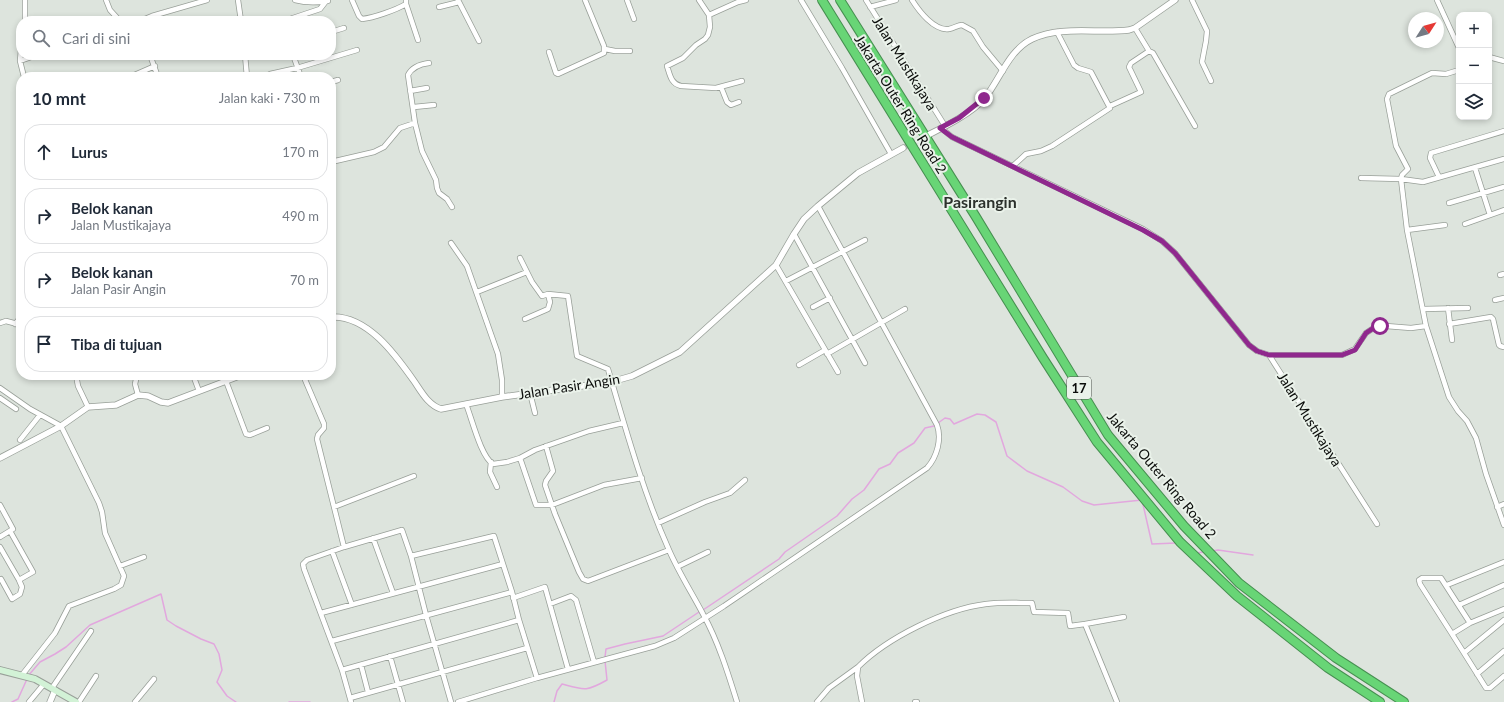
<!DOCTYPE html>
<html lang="id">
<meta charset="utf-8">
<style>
:root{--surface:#fff;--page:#f2f2f3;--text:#1f2937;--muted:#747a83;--line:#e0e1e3}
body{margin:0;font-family:Lato,sans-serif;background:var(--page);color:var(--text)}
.controls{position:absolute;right:12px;top:12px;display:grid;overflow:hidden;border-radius:8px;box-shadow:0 2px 6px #0003}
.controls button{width:36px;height:36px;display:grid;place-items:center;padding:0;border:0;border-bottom:1px solid var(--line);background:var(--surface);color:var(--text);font:20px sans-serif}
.compass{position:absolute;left:1408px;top:12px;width:36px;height:36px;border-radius:50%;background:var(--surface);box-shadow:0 2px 6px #0003;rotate:54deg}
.stop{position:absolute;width:12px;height:12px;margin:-9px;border:3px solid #8f288d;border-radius:50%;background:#fff}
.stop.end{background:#8f288d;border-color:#fff;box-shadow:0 1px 4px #0008}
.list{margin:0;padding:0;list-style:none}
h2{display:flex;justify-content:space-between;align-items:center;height:52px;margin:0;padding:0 16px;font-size:17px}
h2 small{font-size:13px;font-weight:400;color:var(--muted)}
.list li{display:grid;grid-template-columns:26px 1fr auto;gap:12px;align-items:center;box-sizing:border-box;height:56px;margin:0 8px 8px;padding:0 8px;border:1px solid var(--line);border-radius:16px}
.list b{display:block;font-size:15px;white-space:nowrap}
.list p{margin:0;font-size:13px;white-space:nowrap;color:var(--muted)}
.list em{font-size:13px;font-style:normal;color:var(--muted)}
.icon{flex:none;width:22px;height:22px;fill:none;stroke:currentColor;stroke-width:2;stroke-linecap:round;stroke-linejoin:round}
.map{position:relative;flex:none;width:1504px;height:702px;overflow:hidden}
.search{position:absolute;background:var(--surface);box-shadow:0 2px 6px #0003;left:16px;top:16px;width:320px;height:44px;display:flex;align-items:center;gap:10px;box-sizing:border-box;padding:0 14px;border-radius:16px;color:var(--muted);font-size:15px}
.panel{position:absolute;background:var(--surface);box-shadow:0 2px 6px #0003;left:16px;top:72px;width:320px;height:308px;border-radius:16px}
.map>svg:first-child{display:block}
</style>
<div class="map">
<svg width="1504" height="702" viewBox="0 0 1504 702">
<rect width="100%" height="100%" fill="#dde4dd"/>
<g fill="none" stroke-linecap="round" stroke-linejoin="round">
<!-- stream -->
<path stroke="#e2a7de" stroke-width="1.5" d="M1212 551 1218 550 1253 555
M1196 553 1204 552
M703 610 779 559 785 552 837 516 852 499 864 490 879 469 890 464 898 453 914 443 925 428 934 426 945 418 950 419 954 424 977 414 985 415 996 422 1007 456 1027 471 1063 487 1082 501 1094 505 1142 500 1152 544 1176 543
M605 657 606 649 625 644 663 636 699 612
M28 676 40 662 55 654 66 647 90 625 161 594 167 620 176 626 201 639 214 644 219 654 222 670 217 682 227 696 236 702
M12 702 18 699 27 679
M289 702H310
M554 702 557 691 562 684C584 690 586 692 607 680L605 661"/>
<!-- tertiary-tunnel -->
<path stroke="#bec4be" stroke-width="5.5" stroke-dasharray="5.5 3" stroke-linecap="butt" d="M903 148 928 135"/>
<!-- minor casing -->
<g stroke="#989f98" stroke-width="6">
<path id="minor" d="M25 0V21
M106 0 110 10 120 21
M238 0 241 21
M295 0C306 3 316 3 328 1
M352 0 359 16 362 19C373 18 396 10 406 4V0
M458 0 479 41
M627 0 634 19
M699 0 709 15 710 27 708 35 705 39 696 45 683 58 667 66C670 75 671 84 681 86L716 88 742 81
M801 0 842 68 891 154
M866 0 945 126
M912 0C919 11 934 31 949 29 954 28 958 25 962 25L973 31 983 47 1003 71
M1192 0 1207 31 1206 41 1202 62 1211 81
M1437 0 1459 48
M406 4 418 40
M439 7 459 2
M870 7 896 0
M709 15 738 2 746 0
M140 21 152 16 207 0
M284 21 320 9 327 0
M1135 28 1149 51 1153 53 1195 126
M331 32 344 28
M21 49 20 61 24 77
M605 49 615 51H630
M549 52 556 73 558 74 604 53V46L585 0
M150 55 158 77
M245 55 247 77
M293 55 301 77
M1489 57 1504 61
M20 61 37 55
M1459 70 1446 74 1432 73 1389 94 1387 99 1396 146 1408 169 1402 175 1401 179 1407 230 1426 326 1449 397 1458 411 1467 421 1476 438 1486 474 1504 525
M270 74 297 68 357 50
M132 76 155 66
M331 82 338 80
M721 87 727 102 731 105 739 102
M410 91 427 88
M1110 106 1141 92 1129 67 1131 63 1149 51
M414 107 434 105
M415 123 422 151 436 180 437 188 439 193 447 199 452 207
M941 128 952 137 1143 229 1162 241 1175 253 1249 345 1257 351 1269 355 1377 524
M331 162 374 152 384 147 400 128 415 123 408 75C412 67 421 64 429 63
M1013 166 1026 154 1041 151 1052 146 1110 108 1091 72 1078 68 1074 65 1057 32
M1475 168 1490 215
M1439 177 1430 158 1431 153 1504 131
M1361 178 1401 179 1423 182 1504 159
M1449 203 1504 187
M1465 224 1504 210
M1407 230 1445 225
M794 234 865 363
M451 243 467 266 498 354 502 380V397
M520 258 532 282 542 296 548 294 568 296 577 356 608 369C626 430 643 492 669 550 679 573 692 593 703 614 718 641 728 673 737 702
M776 265 838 372
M1500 275 1504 274
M786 281 865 240
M477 292 527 272
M1495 300 1504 298
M813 307 830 298
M1448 308 1452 340
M1423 309 1468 308
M525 319 548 309 550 302 548 294
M0 323 6 321 21 325
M15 324 21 317
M1449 324 1491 317 1493 319 1499 345 1500 346 1504 347
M827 354 905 309
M1269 355H1342L1355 349 1366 333 1375 327 1386 326 1411 328 1426 326
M799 365 825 350
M76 375 78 386 88 407
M137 375 135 384 138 395
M193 375 199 391
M303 375 324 424V428L318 435 317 439 344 547
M226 381 246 434 250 435 267 428
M0 388 30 409 61 426 99 503 102 512 105 533 124 576 121 585 114 589 69 606 55 633 22 675
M530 393 535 413
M0 398 16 409
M466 404C472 419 481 457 493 464L507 462 520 458 535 450 589 431 623 423
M20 440 40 415
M546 446 553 471 546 481 545 485 555 514 579 572 583 579 588 581 669 550
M520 458 536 505H552L604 485 642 478
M491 462 490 472 497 487
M0 505 13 529 0 537
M334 507 414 476
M1497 507 1504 504
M658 523 705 502 730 493 745 480
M373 538 393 593
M0 547 19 580 33 572 10 531
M332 551 352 605
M411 556 494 536 512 592 519 620 537 678
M120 566 144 557
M677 567 708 552
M1 579 12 599 20 594 22 587 19 580
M1447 585 1504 562
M513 598 545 587 568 669
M550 604 571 596 576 600 594 662
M1459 605 1504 585
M321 613 503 564
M1504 620 1464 653 1486 688H1490L1504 676
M1085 624 1124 617
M1452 634 1420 584 1419 580 1422 578H1441L1470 623
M332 641 512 592
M1464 653 1452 634 1470 623 1504 609
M390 656 403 702
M361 665 368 692
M342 670 519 620
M1477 674 1504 651
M52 688 91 631
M350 698 527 648
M29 702 44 684
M79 702 96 676
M135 702 154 679
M351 702 342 670 304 569 303 564 307 560 344 547 402 530 411 556 426 615 451 702
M458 702 537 678 655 646 674 638 724 606 927 468C937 457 942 439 937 425L818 206
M817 702 829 688 858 667
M862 702 857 676 858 667C887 638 945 609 986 604 1001 602 1017 603 1032 603L1034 612 1068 613 1070 626 1085 624 1117 702
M915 702H917"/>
</g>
<!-- tertiary casing -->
<g stroke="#989f98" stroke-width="7">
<path id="tertiary" d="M928 135C946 126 972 113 985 98 1000 79 1009 50 1032 39 1062 25 1098 34 1129 30L1135 28 1175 0
M331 317C367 315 395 354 414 381 421 391 428 405 441 409L502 397 611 382 632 376 680 352 776 265 794 234 804 219 818 206 858 173 903 148
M0 458 61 426 88 407 116 405 138 395 148 396 161 402 168 403 242 375
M50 702 55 690"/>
</g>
<!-- secondary casing -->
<g stroke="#989f98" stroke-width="8">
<path id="secondary" d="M0 670 35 679 76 702"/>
</g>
<!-- motorway casing -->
<g stroke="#478f51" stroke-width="10">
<path id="motorway" d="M822 0 1043 358 1097 442 1180 542 1237 596 1328 668 1380 702
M840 0 976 217 1108 435 1184 526 1239 583 1336 658 1404 702"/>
</g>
<!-- minor -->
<use href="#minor" stroke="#fff" stroke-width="4.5"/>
<!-- tertiary -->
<use href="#tertiary" stroke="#fff" stroke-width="5.5"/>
<!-- secondary -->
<use href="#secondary" stroke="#d2f2d6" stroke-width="6"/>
<!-- motorway -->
<use href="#motorway" stroke="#68d576" stroke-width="8"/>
</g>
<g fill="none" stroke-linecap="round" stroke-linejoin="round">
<!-- route -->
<path stroke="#8f288d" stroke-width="5" d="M984 98 959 118 940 128 952 137 1143 230 1162 241 1175 253 1249 345 1257 351 1269 355H1342L1355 350 1366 333 1375 327 1380 326"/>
</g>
<g text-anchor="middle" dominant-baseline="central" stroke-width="4" stroke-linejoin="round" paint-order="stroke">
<!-- shield labels -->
<rect fill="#eaf2ea" stroke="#4e524e" stroke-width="1" x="1067" y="377" width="24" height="22" rx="3"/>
<g font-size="13" font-weight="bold" fill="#0b0d0b">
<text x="1079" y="388">17</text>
</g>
<!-- street labels -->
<g font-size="14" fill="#0b0d0b" stroke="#eaf2ea">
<text transform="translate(905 63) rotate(58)">Jalan Mustikajaya</text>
<text transform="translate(901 104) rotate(58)">Jakarta Outer Ring Road 2</text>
<text transform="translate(569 386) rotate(-9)">Jalan Pasir Angin</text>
<text transform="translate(1310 419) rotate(58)">Jalan Mustikajaya</text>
<text transform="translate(1162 475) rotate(50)">Jakarta Outer Ring Road 2</text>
</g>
<!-- quarter labels -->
<g font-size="16" font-weight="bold" fill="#2c312c" stroke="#eaf2ea">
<text x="980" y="201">Pasirangin</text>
</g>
</g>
</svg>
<div class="controls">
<button>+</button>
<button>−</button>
<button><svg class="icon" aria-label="layers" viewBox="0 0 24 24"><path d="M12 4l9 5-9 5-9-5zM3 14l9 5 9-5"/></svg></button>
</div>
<svg class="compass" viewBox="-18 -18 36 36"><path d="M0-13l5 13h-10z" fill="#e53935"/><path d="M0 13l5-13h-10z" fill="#747a83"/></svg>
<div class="stop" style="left:1380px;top:326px"></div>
<div class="stop end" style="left:984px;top:98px"></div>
<div class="search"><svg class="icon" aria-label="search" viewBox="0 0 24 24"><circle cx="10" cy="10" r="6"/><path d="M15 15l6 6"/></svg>Cari di sini</div>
<section class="panel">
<h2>10 mnt<small>Jalan kaki · 730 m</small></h2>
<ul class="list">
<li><svg class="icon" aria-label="ahead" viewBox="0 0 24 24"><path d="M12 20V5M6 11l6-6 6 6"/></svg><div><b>Lurus</b></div><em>170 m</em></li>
<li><svg class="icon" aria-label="right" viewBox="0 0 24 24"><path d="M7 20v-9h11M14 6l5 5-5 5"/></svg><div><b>Belok kanan</b><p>Jalan Mustikajaya</p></div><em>490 m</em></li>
<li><svg class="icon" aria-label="right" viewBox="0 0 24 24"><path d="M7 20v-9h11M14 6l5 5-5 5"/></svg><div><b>Belok kanan</b><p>Jalan Pasir Angin</p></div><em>70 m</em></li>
<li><svg class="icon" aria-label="arrive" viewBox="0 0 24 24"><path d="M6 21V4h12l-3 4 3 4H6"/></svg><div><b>Tiba di tujuan</b></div></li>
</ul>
</section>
</div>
